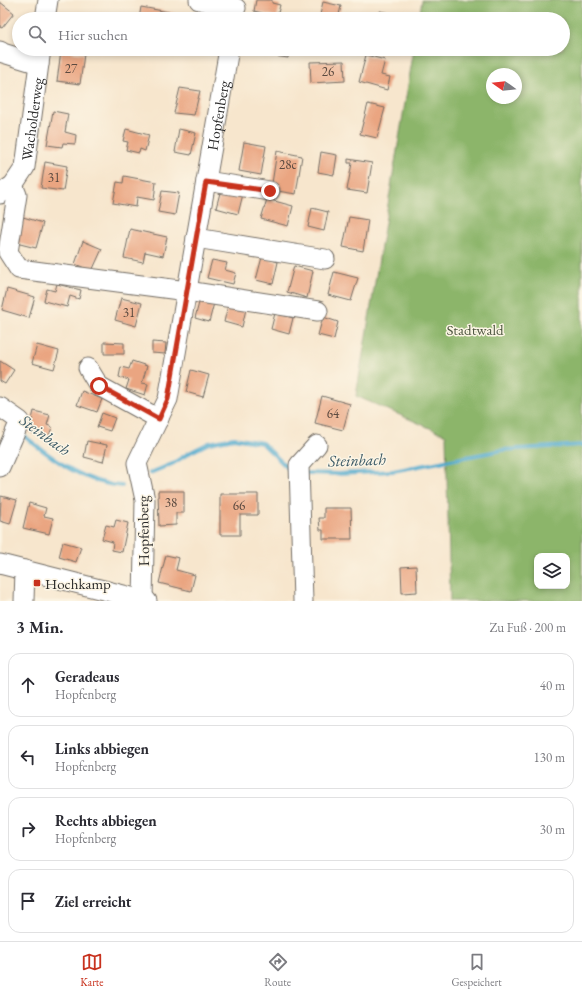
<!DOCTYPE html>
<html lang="de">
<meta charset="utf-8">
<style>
:root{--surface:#fff;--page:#f2f2f3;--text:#2b2b33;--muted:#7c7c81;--line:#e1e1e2;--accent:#c8321e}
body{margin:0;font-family:"EB Garamond",serif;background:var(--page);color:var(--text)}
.controls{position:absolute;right:12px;bottom:12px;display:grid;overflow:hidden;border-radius:8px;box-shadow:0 2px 6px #0003}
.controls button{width:36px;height:36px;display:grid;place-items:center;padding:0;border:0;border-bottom:1px solid var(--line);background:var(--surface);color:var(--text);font:20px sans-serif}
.compass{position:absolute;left:486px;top:68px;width:36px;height:36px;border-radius:50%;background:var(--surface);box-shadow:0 2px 6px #0003;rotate:284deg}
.stop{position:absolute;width:12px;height:12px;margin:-9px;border:3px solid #c8321e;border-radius:50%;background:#fff}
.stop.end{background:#c8321e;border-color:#fff;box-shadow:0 1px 4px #0008}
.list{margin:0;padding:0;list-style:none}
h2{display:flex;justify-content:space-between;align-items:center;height:52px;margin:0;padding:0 16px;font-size:17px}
h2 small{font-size:13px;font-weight:400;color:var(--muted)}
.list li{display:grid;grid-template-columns:26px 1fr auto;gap:12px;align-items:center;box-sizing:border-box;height:64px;margin:0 8px 8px;padding:0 8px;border:1px solid var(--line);border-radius:12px}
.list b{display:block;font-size:15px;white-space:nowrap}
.list p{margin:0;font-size:13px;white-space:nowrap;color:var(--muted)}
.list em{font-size:13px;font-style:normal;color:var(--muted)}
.icon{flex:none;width:22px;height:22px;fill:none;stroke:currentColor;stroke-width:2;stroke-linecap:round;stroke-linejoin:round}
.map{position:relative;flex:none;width:582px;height:601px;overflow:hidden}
.search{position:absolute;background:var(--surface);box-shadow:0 2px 6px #0003;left:12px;right:12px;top:12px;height:44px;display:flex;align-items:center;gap:10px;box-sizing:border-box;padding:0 14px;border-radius:22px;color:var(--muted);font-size:15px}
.sheet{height:340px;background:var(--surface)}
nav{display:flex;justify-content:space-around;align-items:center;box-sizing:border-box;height:56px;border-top:1px solid var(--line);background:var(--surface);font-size:11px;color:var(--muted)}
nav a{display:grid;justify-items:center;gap:2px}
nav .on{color:var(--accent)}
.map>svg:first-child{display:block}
</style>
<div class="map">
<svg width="582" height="601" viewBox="0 0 582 601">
<rect width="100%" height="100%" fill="#fcf5e5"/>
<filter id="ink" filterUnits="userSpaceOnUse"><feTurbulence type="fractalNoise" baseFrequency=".025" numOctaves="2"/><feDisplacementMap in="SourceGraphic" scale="8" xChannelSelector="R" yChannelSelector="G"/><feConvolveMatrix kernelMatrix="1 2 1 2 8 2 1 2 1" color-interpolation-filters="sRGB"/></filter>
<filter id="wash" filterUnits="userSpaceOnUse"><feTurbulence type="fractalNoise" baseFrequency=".012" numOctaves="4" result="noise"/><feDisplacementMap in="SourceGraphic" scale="16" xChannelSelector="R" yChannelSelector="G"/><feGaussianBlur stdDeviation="0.9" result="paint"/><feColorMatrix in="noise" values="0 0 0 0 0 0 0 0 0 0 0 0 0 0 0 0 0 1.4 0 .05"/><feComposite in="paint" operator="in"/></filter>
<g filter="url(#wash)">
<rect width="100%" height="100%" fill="#f7e6cd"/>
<!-- forest -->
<path fill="#8cb56b" stroke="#5c704b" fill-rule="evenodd" d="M422 0H582V601H450L446 435 356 396 414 49H563V19H419ZM492 74H516V98H492ZM537 556H567V586H537Z"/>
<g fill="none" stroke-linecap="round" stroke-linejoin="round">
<!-- stream -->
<path stroke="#51aace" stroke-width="4" d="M20 433C50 456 83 484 122 486
M150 473 172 464 189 453 209 443 234 438 262 443 292 472H294
M305 473 338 474 393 471 503 450 582 445"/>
</g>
<g id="blocks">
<!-- building -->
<path fill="#eaa581" d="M256 0H272V3L280 5 277 17 254 11Z
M0 2 14 13 2 28 0 27Z
M323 2 341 6 338 19H319Z
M141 7 180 14 179 19H139Z
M380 11 400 15 399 19H378Z
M261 49H289L288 58 261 54Z
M61 51 84 54 80 84 57 81Z
M366 55 385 60 381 75 390 77 387 90 359 82Z
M344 61 345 81 311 83 310 62Z
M180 88 200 91 194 115 174 113Z
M368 104 385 108 377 138 360 134Z
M53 111 68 114 65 132 76 135 75 144 63 143 62 147 47 145Z
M126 129 149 135 145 151 140 149 139 153 126 150 128 142 123 141Z
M179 129 196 133 191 155 175 152Z
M244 142 266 146 261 175 239 171Z
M277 151 302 156 296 194 271 190Z
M321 152 337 155 334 175 318 172Z
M348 159 372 163 367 193 347 190 352 163H348Z
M45 162 67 166 63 191 41 188Z
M124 176 156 182 154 200 137 197 136 207 113 203 117 182 123 183Z
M221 189 243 194 238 214 216 208Z
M162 191 179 193 175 215 158 212Z
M267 199 293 206 288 226 261 219Z
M312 208 328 212 324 231 308 227Z
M23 217 43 223 36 248 16 243Z
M349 217 368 220 363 251 343 247Z
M130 229 167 237 163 256 145 252 143 262 124 258Z
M83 241 102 249 92 271 75 264Z
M262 257 278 262 273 284 256 280Z
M212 260 227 263 225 270 236 273 233 284 207 278Z
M294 266 313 271 307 298 287 292Z
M334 272 358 278 351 301 328 295Z
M57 284 81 290 79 299 70 296 67 307 44 301 47 289 55 291Z
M7 289 35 297 29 318 2 310Z
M121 298 142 303 136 326 115 320Z
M200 299 214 303 209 322 195 318Z
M228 305 246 309 242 327 224 322Z
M275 313 293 318 289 334 271 329Z
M323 317 338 322 334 339 318 335Z
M104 342 124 343V354H104Z
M152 342 166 343 165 354 152 353Z
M37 345 59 351 54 369 32 363Z
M0 361 14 370 5 384 0 381Z
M132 361 147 366 142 383 148 384 145 395 126 389 129 380 119 377 121 367 129 369Z
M191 370 209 375 203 397 186 392Z
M82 391 102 399 97 412 77 405Z
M322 396 350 404 343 430 315 423Z
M34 411 50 415 47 425 52 427 49 437 29 432Z
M102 413 115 418 110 431 97 427Z
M87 441 107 445 103 462 84 457Z
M158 491H184V513H176V525L159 526Z
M220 494H258V515H240V535H220Z
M1 496 17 500 10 524 0 521Z
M29 503 46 508 44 516 53 518 49 534 23 528Z
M324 508H351L352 539H323V530H320L319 518H324Z
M116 520 128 523 122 552 112 550 113 542 102 539 106 525 114 527Z
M63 542 81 547 76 562 59 557Z
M166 555 179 558 176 570 195 575 191 591 159 583Z
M416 566 417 592 402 593 401 567Z"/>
</g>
</g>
<g filter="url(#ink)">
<use href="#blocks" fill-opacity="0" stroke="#726c64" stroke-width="1"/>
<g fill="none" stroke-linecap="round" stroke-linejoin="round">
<!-- minor casing -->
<g stroke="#726c64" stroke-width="21">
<g id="minor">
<path d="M199 0 236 8"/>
<path d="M45 19 48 0"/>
<path d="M0 51 3 53 39 64"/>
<path d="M206 181 270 191"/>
<path d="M13 185 17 195 8 252 19 269 187 291 318 311"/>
<path id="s1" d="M0 194 13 185 25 167 41 49"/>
<path d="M196 238 325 259"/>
<path d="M88 368 99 386 159 419"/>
<path d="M0 407 20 421 0 467"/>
<path d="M0 564 147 601"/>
<path id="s2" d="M143 600 145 500 137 463 168 399 229 49"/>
<path d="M24 601 25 570"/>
<path d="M303 601 299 465 317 445"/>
</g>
</g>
<!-- minor -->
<use href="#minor" stroke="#fff" stroke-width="19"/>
</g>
</g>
<g fill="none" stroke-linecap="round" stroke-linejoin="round" filter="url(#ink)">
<!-- route -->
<path stroke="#c8321e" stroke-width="5" d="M99 386 159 419 168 399 206 182 270 191"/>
</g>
<!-- markers -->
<rect fill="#c8321e" stroke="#fcf5e5" stroke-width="1.5" x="33" y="579" width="8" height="8" rx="2"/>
<g text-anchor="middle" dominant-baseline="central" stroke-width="3" stroke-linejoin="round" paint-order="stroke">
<!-- number labels -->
<g font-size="13" fill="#5b4a40">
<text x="71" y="68">27</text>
<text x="328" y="71">26</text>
<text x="288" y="164">28c</text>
<text x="54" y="177">31</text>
<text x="129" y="312">31</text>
<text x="333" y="413">64</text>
<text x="171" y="502">38</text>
<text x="239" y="505">66</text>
</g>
<!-- street labels -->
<g font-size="15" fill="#2b2b2b" stroke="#fcf5e5">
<text stroke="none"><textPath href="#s2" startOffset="497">Hopfenberg</textPath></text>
<text stroke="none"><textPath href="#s1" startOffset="86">Wacholderweg</textPath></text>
<text transform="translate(143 531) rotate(-91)">Hopfenberg</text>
</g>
<!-- park labels -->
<g font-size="15" fill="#4c553f" stroke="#fcf5e5">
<text x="475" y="329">Stadtwald</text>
</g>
<!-- poi labels -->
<g font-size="15" fill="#2b2b2b" stroke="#fcf5e5" text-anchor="start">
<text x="45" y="583">Hochkamp</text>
</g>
<!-- water labels -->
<g font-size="16" font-style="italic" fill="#385764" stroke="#fcf5e5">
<text transform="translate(45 435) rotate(36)">Steinbach</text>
<text transform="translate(357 460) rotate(-2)">Steinbach</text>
</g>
</g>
</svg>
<div class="controls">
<button><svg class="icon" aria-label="layers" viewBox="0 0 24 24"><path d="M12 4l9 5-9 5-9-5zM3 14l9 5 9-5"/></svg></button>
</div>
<svg class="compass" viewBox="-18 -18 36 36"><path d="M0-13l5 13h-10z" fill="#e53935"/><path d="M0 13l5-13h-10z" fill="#7c7c81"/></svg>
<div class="stop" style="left:99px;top:386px"></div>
<div class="stop end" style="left:270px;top:191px"></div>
<div class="search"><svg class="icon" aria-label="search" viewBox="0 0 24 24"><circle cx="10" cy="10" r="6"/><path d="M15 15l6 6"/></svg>Hier suchen</div>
</div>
<section class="sheet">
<h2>3 Min.<small>Zu Fuß · 200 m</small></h2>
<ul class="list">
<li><svg class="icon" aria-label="ahead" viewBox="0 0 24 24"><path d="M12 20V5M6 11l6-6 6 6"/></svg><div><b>Geradeaus</b><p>Hopfenberg</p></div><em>40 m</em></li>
<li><svg class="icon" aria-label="left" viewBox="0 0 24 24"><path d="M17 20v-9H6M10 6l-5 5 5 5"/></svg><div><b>Links abbiegen</b><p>Hopfenberg</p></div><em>130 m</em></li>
<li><svg class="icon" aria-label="right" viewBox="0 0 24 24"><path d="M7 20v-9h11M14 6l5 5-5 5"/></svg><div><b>Rechts abbiegen</b><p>Hopfenberg</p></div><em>30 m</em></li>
<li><svg class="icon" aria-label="arrive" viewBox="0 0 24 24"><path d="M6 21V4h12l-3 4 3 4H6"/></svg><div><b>Ziel erreicht</b></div></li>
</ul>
</section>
<nav>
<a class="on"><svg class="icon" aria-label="map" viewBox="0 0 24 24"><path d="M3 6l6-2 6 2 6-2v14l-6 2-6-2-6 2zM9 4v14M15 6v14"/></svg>Karte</a>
<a><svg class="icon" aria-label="directions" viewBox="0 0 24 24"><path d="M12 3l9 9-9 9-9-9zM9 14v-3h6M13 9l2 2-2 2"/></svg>Route</a>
<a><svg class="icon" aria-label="saved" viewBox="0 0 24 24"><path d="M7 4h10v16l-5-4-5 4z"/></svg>Gespeichert</a>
</nav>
